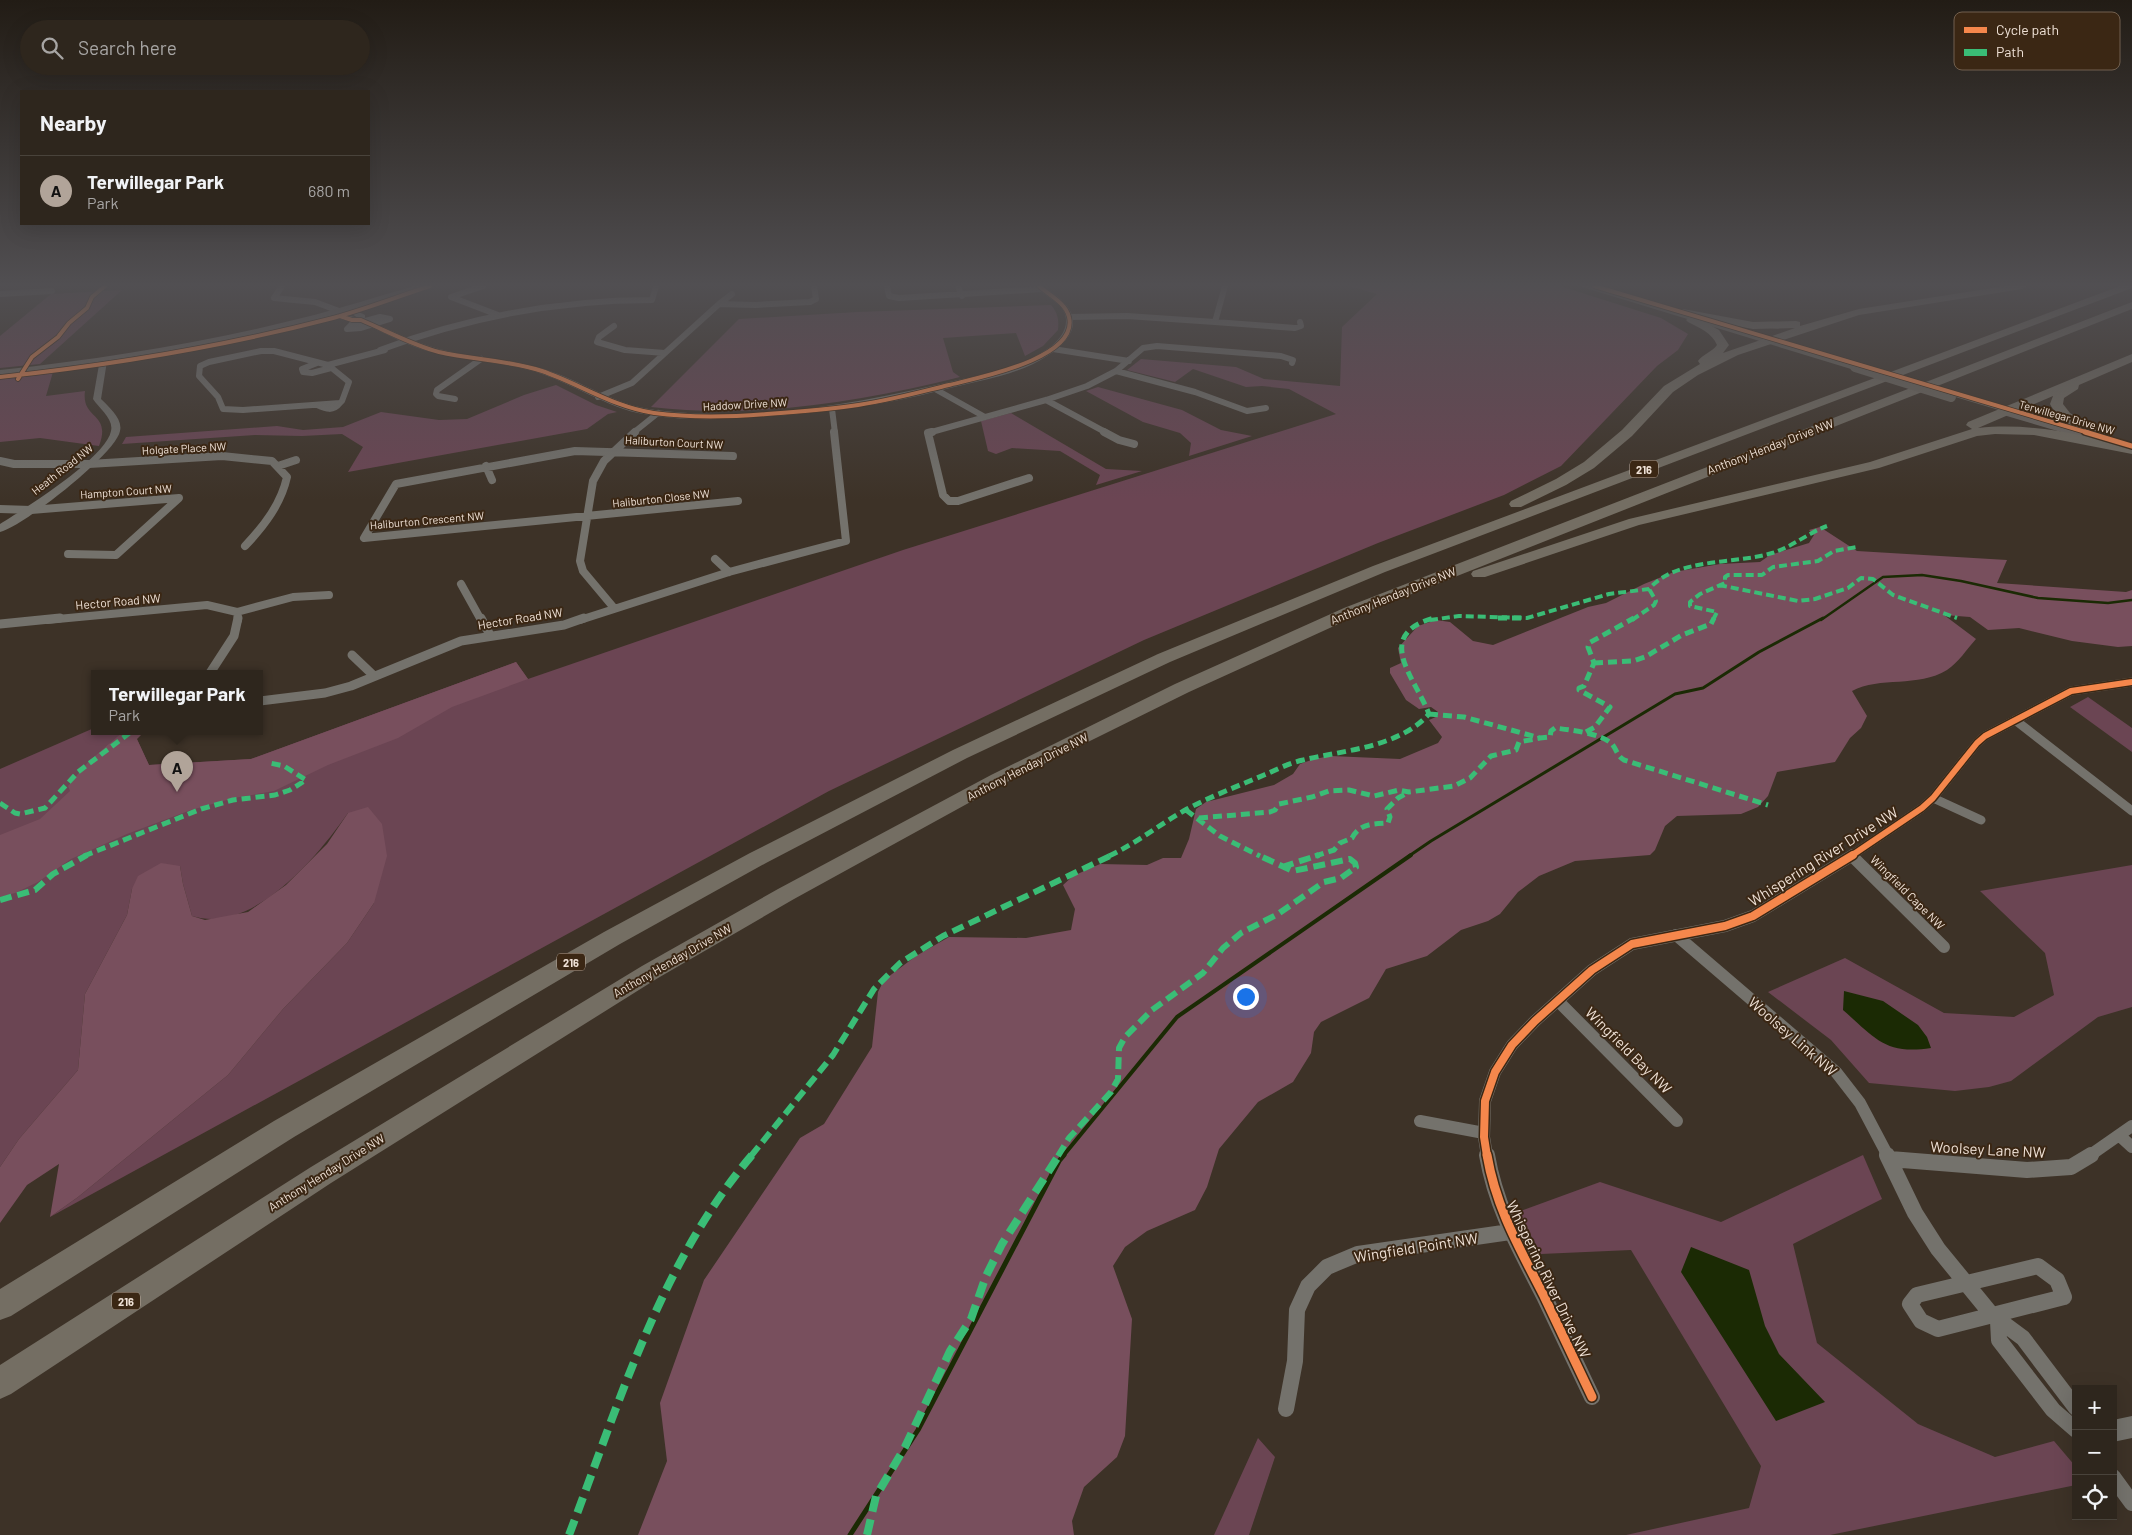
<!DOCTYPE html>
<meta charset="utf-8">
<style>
:root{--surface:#2e261d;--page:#3a322a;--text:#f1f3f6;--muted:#a7a5a4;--line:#49433b;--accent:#b1a499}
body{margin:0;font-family:Barlow,sans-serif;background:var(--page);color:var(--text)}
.controls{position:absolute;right:15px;bottom:15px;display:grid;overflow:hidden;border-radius:0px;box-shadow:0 5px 20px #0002}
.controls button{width:45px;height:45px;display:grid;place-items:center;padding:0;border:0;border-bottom:1px solid var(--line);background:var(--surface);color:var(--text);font:25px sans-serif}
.you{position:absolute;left:1245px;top:996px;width:18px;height:18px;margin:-12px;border:4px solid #fff;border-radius:50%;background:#1a73e8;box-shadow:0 0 0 8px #1a73e833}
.badge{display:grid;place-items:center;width:32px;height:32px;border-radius:50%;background:var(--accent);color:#111;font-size:16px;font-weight:700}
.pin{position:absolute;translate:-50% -41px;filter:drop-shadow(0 1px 2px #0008)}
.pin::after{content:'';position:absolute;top:26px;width:18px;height:15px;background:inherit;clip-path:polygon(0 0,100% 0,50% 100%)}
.popup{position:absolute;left:91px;top:670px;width:172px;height:65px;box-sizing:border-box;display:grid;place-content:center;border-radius:0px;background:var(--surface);filter:drop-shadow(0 1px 4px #0005);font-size:16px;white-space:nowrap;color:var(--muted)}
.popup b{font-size:19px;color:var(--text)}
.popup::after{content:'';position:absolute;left:50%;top:100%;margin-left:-10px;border:10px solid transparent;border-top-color:var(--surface)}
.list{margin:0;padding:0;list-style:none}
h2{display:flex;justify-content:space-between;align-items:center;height:65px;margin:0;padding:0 20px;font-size:21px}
h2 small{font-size:16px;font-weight:400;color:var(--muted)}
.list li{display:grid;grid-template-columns:32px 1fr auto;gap:15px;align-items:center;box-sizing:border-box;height:70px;padding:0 20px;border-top:1px solid var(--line)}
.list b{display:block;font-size:19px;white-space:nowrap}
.list p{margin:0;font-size:16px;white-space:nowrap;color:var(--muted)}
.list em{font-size:16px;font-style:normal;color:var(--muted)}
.icon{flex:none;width:28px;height:28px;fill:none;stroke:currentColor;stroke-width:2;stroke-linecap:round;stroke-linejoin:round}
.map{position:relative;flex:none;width:2132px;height:1535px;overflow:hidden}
.search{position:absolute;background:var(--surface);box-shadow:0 5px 20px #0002;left:20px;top:20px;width:350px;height:55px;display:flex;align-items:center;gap:12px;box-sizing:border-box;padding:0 18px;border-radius:28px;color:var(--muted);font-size:19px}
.panel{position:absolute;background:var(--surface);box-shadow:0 5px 20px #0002;left:20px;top:90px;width:350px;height:135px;border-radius:0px}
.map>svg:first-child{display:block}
</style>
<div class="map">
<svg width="2132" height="1535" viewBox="0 0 2132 1535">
<rect width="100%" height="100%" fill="#3d3227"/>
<!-- green -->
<path fill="#6b4553" d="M1349 286H1560L1661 318 1688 334 1678 350 1657 366 1561 466 1504 495 1378 543 1144 640 829 791 50 1217 78 1197 228 1075 283 1009 347 943 374 903 348 813C317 857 253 935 192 916L183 884 180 866 132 889 127 915 85 994 78 1070 19 1139 0 1167V769L94 728V731H133L149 765 251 759 516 662 528 679 903 550 1336 414 1289 389 1262 386 1246 387 1193 369 1175 382 1127 370 1141 359 1236 367 1264 379 1340 386 1342 327 1377 294Z
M122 290 40 364 0 368V336L51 294Z
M1051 305C1058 313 1059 320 1058 330L1043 346 1025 356 1016 333 943 338 953 372 960 377C859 402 756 419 651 407L739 319 857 312Z
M53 372 46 396 85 391C81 420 112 412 99 446L40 438 0 442V377Z
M556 385 596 405 617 412 608 414 587 429 348 472 363 447 342 434 302 436 255 435 122 444 126 437 277 426 303 430 343 427 381 412 439 420 467 419 524 395Z
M1098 387 1182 410 1221 430 1252 436 1189 456 1191 443 1180 433 1143 422 1086 391Z
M1011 413 1106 469 1142 471 1096 485 1100 475 1060 451 1012 448 996 454 988 451 981 421Z
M2088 697 2132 728V752L2070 707Z
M2132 865V1007L2098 1017 2011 1081 1989 1087 1955 1091 1869 1083 1831 1040 1768 992 1845 958 1944 1013 2014 1017 2054 995 2045 953 1980 891Z
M1863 1155 1882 1199 1793 1244 1817 1343 1918 1424 1995 1457 2054 1441 2076 1467V1485L1830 1535H1626L1749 1508 1761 1466 1631 1250 1541 1254 1518 1212 1600 1182 1721 1222Z
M1258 1438 1275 1457 1249 1535H1214Z"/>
<!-- forest -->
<path fill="#784f5d" d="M1820 527 1857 551 2007 560 1997 583 2126 592 2132 590V646L2118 647 2072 641 2019 628 1988 630 1970 617 1944 615 1976 639C1967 649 1958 663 1947 670 1918 688 1880 676 1852 691L1867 716 1861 728 1850 738 1835 762 1777 772 1768 796 1758 807 1741 814 1677 816 1665 826 1655 850 1650 855 1575 861 1539 876 1518 892 1500 914 1488 921 1461 930 1427 956 1386 969 1369 998 1321 1022 1314 1032 1311 1053 1293 1082 1258 1102 1219 1149 1207 1187 1195 1210 1147 1231 1125 1247 1113 1266 1132 1319 1125 1436 1117 1457 1084 1487 1072 1521 1074 1535H638L667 1461 660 1403 704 1280 800 1138 824 1124 872 1047 878 992 884 980 916 956 949 937 1026 938 1071 930 1075 909 1063 885 1073 876 1100 864 1147 865 1163 858H1181L1189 839 1196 809 1206 802 1274 785 1293 774 1300 764 1314 759 1331 756 1400 759 1438 743 1442 737 1429 720 1438 716V712L1431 707 1419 709 1406 700 1390 673V668L1401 663 1398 648 1418 626 1436 620 1450 622 1473 641 1493 645 1588 607 1606 603 1644 584 1674 572 1720 564 1760 562 1770 555 1809 543 1814 535 1809 530Z
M516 662 528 679 452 707 398 738 328 765 274 791 234 798 191 810 127 834 71 859 38 882 15 893 0 897V835L40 819 70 791 68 786 88 762 124 731H141L143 733 137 739 149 765 251 759Z
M368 807 382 824 387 856 374 903 347 943 283 1009 228 1075 78 1197 50 1217 59 1164 27 1185 0 1223V1167L19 1139 78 1070 85 994 127 915 132 889 138 876 161 863 180 866 183 884 192 916 205 920 248 912 286 885 327 844 348 813Z"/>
<!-- water -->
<path fill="#1b2a04" d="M1844 991 1883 1001 1918 1025 1927 1037 1931 1048C1885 1055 1875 1038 1843 1010Z
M1691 1247 1749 1270 1765 1326 1779 1354 1825 1402 1776 1421 1681 1272Z"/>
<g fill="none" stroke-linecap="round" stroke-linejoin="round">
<!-- stream-far3 -->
<path stroke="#1b2a04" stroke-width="2.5" d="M1821 620 1883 577 1922 575 1961 581 2038 598 2108 603 2132 600"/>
<!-- stream-far2 -->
<path stroke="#1b2a04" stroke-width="3" d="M1409 856 1431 841 1675 694 1703 688 1759 652 1823 618"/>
<!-- stream-far1 -->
<path stroke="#1b2a04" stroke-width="4" d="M1063 1156 1177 1017 1411 855"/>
<!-- stream -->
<path stroke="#1b2a04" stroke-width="5" d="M850 1535 918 1430 1059 1161 1064 1155"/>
<!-- minor-far4 -->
<path stroke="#74726c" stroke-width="6" d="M282 286 274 298 315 302 339 311
M483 286 451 297 498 315
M887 286 889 296 899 298 1042 289
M958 286 962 296
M0 294 52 291
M719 304 732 294
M380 317 390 319 361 328 347 329 351 325Z
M1069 317 1127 316 1215 322 1225 286
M1215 322 1295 328 1301 326 1300 322
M614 326 599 337 597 342 625 350 665 353
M1053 349 1129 361
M380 350C468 317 558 300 652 300L656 286
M261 351H274L328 365 349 382 342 401 340 403 243 410 223 409 218 397 199 376 200 366 209 362Z
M317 363 302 369 303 372 312 373 331 368
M328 365 385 350
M1116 371 1195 392 1247 411 1266 408
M935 389 985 417
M598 397 632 383 719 304 755 305 810 302 816 299 814 286
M455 399 438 396 436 394 437 390 481 359
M1046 400 1107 433
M317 405C326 409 333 412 340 403
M832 409 835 433
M633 433 658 413
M928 433 1046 400 1087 386 1116 371 1143 348 1157 346 1281 356 1293 360 1292 363"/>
<!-- minor-far3 -->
<path stroke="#74726c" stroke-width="8" d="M932 432 928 433 943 495 949 501H958L1029 478
M1104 432 1119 440 1134 444
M733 456 575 451 396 484 364 538 738 501
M0 461 14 464H89L222 456 272 461 287 477C281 504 264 526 245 546
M278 466 296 460
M486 466 492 480
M0 509 31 510 179 498 116 555 68 554
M715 559 729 572
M461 584 481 620
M614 608 583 571 580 561 593 481 604 461 635 432
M237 612 293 597 329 595
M47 620 207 605 237 612 238 620
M580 620 729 572 846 541 834 432"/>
<!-- minor-far2 -->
<path stroke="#74726c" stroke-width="9" d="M481 618 490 635
M0 624 60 618
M352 655 373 675
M210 673 234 636 238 618
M260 701 325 693 351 686 461 641 564 625 584 618
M2015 720 2132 811
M1933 798 1981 820
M1851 856 1922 808 1933 798 1977 743 1985 736 2071 691 2132 682"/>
<!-- minor-far1 -->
<path stroke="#74726c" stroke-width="12" d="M1852 856 1944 947
M1676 935 1836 1072 1860 1103 1888 1156
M1558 1001 1677 1121
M1420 1121 1484 1133
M2120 1136 2132 1147
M1487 1156 1484 1137 1485 1101 1495 1072 1512 1045 1535 1021 1592 970 1632 944 1725 926 1753 916 1853 855
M2089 1156 2132 1126"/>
<!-- minor -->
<path stroke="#74726c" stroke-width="16" d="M1487 1155C1496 1208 1520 1249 1544 1296 1560 1330 1576 1364 1592 1397
M1887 1155 1915 1213 1938 1249 1992 1315 2023 1338 2076 1408
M1890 1159 2027 1170 2071 1167 2091 1155
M2038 1266 2057 1280 2064 1297 1938 1329 1921 1321 1910 1304 1917 1295Z
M1998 1321 1999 1340 2053 1410 2076 1430
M1286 1409 1295 1361 1297 1310 1308 1286 1327 1267 1358 1254 1510 1232
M2113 1477 2132 1503"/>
<!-- tertiary -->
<path fill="#74726c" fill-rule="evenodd" d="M1036 286C1045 286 1050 291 1057 296 1085 318 1073 340 1047 356 1017 376 976 381 942 390 881 406 820 414 756 417 718 420 677 421 638 413 599 404 566 379 528 370 498 362 466 361 435 353 409 347 385 333 360 322H352L337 318 335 311C344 306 356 310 365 315V319C389 329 413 342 439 349 473 358 510 358 544 369 582 381 615 405 655 410 755 423 861 403 958 380 986 374 1067 357 1066 320 1066 303 1043 297 1036 286ZM343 314H352L358 318Z
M100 359 107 361 101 399C109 407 123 419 120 431 116 454 22 527 0 532V524C24 509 106 458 111 431 114 419 99 408 93 399Z
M2132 1416V1438L2113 1442V1420Z"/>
<!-- secondary -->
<path fill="#6f6962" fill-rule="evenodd" d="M415 286H426C416 293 382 300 369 305 249 342 125 362 0 376V370C102 359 203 343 302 318 340 309 377 296 415 286Z
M2003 409 2132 447V453L2000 414 1998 412Z"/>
<!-- primary -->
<path fill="#6e685e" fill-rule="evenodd" d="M1579 286H1591L1859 365 1860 367 1855 370 1851 369Z
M1956 391 2013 408 2014 410 2009 413 1952 396 1951 394Z"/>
<!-- motorway -->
<path fill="#746e63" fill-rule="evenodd" d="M2005 286H2027L2022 289 1859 315 1738 355 1698 375 1673 392 1632 436 1594 468 1566 485 1521 507H1511L1509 504 1511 501 1556 479 1584 462 1622 430 1664 386 1700 364 1698 361C1703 354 1712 352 1717 345 1712 333 1700 328 1688 322L1686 320 1690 317 1679 314 1677 312 1679 310 1683 309 1753 322 1796 321 1800 322V326L1859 309ZM1699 319 1753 329 1795 328 1723 353 1729 345 1719 330Z
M2120 286H2132V288L1385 572 1170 662 967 758 766 863 620 944 294 1137 11 1316 0 1320V1289L274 1121 604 932 750 853 953 750 1158 654 1373 566Z
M2132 302V309L1356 616 1189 692 1005 783 794 899 658 978 331 1183 11 1394 0 1399V1365L311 1167 642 966 778 889 991 775 1175 684 1344 608Z
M2132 354V362L2079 385 2078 389 2064 398 2063 404 2070 413 2078 418 2108 432 2110 435 2108 438C2091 442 2057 419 2050 404L2053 396 1978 428C2031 422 2081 435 2132 446V454L2034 435 1995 434 1977 436 1879 468 1639 525 1485 577H1473L1471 574 1473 571 1629 519 1870 462 1972 429 1966 425 1968 422Z"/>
<!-- primary-bridge -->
<path stroke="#6e685e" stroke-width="10" d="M1855 367 1951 397"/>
<!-- quiet-far3 -->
<path stroke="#3abd76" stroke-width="4" stroke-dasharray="8 4" stroke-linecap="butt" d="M1719 585 1798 601 1815 599 1848 588 1861 578 1873 579 1893 595 1957 618
M1430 620 1459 616 1527 618 1609 594 1649 589C1677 557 1733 565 1772 553 1792 547 1808 533 1827 526
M1632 620 1654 605 1656 601 1649 589
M1713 620 1717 612 1690 606V602L1700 594 1725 583V577L1728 575H1762L1773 567 1818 561 1834 551 1857 547"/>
<!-- quiet-far2 -->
<path stroke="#3abd76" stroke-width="5" stroke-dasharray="9 5" stroke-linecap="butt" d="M1498 618H1521
M1594 663 1633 661 1645 657 1682 635 1711 624 1714 618
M1429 714 1464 717 1540 738 1550 737 1551 731 1555 728C1570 730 1601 733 1612 744 1617 750 1617 756 1624 760L1768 805
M1586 732 1595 727 1610 707 1579 690V688L1584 686 1594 663 1588 647 1589 643 1634 618
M0 803 15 813 20 814 45 808 78 772 132 731
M1186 810 1220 836 1260 856
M1199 818 1270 812 1275 810 1279 804 1312 797 1329 791 1349 790 1374 796 1399 790 1409 792 1454 786 1470 778 1491 756 1516 750 1519 742 1540 738
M84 856 201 809 233 800 275 795 290 790 306 780 284 766 270 763
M1109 856C1137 843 1160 824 1187 809 1212 796 1238 786 1264 775 1276 770 1289 763 1303 760 1344 750 1398 748 1429 714 1416 679 1372 635 1434 618
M1315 856 1334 850 1340 843 1352 838C1360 823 1373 824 1388 823L1390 817 1387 809 1398 798 1409 792"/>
<!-- quiet-far1 -->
<path stroke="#3abd76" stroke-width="6" stroke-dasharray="12 6" stroke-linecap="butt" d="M1282 867 1319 855
M0 900 35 890 53 874 87 855
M751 1156 833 1055 874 989 900 963 943 936 1112 855
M1058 1156 1069 1138 1111 1092 1118 1079 1119 1048 1125 1037 1152 1010 1203 973 1223 948 1241 933 1278 914 1324 882 1341 878 1356 867 1355 863 1350 859 1293 871 1258 855"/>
<!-- quiet -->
<path stroke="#3abd76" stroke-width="8" stroke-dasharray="16 8" stroke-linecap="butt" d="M569 1535C619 1404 660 1263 752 1155
M867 1535 876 1496 905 1447 950 1351 971 1319 986 1276 1002 1244 1059 1155"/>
<!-- cycleway-far4 casing -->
<g stroke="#3b2714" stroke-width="5.5">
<path id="cycleway-far4" d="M1594 286 2089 433
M340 316 352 320H361C387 331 412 345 439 352 473 360 509 360 542 371 580 384 613 407 654 413 691 418 730 417 767 414 795 412 823 410 851 406 884 402 916 393 949 385 976 378 1079 359 1069 317 1066 303 1049 295 1039 286
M0 377C111 365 221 347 329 319 363 310 396 297 430 286
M18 379 32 357 58 337 69 323 87 308 92 297 105 286"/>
</g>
<!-- cycleway-far3 casing -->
<g stroke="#3b2714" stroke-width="8">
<path id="cycleway-far3" d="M2085 432 2132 446"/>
</g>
<!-- cycleway-far2 casing -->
<g stroke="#3b2714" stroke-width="9">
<path id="cycleway-far2" d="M1851 856 1922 808 1933 798 1977 743 1985 736 2071 691 2132 682"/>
</g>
<!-- cycleway-far1 casing -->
<g stroke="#3b2714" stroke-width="11">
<path id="cycleway-far1" d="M1487 1156 1484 1137 1485 1101 1495 1072 1512 1045 1535 1021 1592 970 1632 944 1725 926 1753 916 1853 855"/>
</g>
<!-- cycleway casing -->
<g stroke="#3b2714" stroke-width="12">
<path id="cycleway" d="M1487 1155C1496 1208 1520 1249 1544 1296 1560 1330 1576 1364 1592 1397"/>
</g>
<!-- cycleway-far4 -->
<use href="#cycleway-far4" stroke="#f5874c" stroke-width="4"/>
<!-- cycleway-far3 -->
<use href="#cycleway-far3" stroke="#f5874c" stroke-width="5"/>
<!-- cycleway-far2 -->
<use href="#cycleway-far2" stroke="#f5874c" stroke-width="6"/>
<!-- cycleway-far1 -->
<use href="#cycleway-far1" stroke="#f5874c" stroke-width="8"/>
<!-- cycleway -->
<use href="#cycleway" stroke="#f5874c" stroke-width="9"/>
</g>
<!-- sky -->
<linearGradient id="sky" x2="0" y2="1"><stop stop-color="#221c15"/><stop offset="0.57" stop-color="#514f52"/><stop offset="1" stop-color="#514f52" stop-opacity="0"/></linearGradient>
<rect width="2132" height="500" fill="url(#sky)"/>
<g text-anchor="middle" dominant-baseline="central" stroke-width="4" stroke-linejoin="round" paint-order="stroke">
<!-- far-street labels -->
<g font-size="11" fill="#efe1d6" stroke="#3b2714">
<text transform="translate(745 404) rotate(-3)">Haddow Drive NW</text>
<text transform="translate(2067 417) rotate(16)">Terwillegar Drive NW</text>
<text transform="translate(674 442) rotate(3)">Haliburton Court NW</text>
<text transform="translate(184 448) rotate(-3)">Holgate Place NW</text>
<text transform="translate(62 469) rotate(-38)">Heath Road NW</text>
<text transform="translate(126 491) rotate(-4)">Hampton Court NW</text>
<text transform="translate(661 498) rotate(-6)">Haliburton Close NW</text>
<text transform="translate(427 520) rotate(-5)">Haliburton Crescent NW</text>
</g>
<!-- shield labels -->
<g fill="#3b2714" stroke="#b9a99c" stroke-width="1">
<rect x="1630" y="460.5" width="28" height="17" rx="4"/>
<rect x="557" y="953.5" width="28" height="17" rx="4"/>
<rect x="112" y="1292.5" width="28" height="17" rx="4"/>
</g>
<g font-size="11" font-weight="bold" fill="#efe1d6">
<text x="1644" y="469">216</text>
<text x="571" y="962">216</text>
<text x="126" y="1301">216</text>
</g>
<!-- street labels -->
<g font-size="12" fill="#efe1d6" stroke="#3b2714">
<text transform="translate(1770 446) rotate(-21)">Anthony Henday Drive NW</text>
<text transform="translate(1393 595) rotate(-22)">Anthony Henday Drive NW</text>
<text transform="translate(118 601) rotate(-5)">Hector Road NW</text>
<text transform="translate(520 618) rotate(-9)">Hector Road NW</text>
<text transform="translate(1027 766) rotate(-27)">Anthony Henday Drive NW</text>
<text transform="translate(1908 892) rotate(45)">Wingfield Cape NW</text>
<text transform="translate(672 960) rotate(-30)">Anthony Henday Drive NW</text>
<text transform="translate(326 1172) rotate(-32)">Anthony Henday Drive NW</text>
</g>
<!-- near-street labels -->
<g font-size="15" fill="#efe1d6" stroke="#3b2714">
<text transform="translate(1823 856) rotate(-32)">Whispering River Drive NW</text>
<text transform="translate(1793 1036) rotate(41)">Woolsey Link NW</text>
<text transform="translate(1629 1050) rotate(45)">Wingfield Bay NW</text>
<text transform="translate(1988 1149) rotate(3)">Woolsey Lane NW</text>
<text transform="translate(1416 1247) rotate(-9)">Wingfield Point NW</text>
<text transform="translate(1549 1279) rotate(64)">Whispering River Drive NW</text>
</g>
</g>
<!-- legend -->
<rect x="1954" y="12" width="166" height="58" rx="8" fill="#3b2714" stroke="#715f4e" stroke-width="1"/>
<rect x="1964" y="27" width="23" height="6" fill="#f5874c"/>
<rect x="1964" y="49" width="23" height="7" fill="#3abd76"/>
<g font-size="14" fill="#efe1d6">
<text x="1996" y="35">Cycle path</text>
<text x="1996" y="57">Path</text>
</g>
</svg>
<div class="controls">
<button>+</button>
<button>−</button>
<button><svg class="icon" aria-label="locate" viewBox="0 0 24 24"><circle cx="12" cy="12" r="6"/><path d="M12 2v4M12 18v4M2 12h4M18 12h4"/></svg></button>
</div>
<div class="you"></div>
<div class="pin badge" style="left:177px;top:792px">A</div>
<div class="popup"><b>Terwillegar Park</b>Park</div>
<div class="search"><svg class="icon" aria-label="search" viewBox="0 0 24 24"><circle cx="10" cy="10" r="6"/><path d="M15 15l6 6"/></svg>Search here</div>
<section class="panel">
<h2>Nearby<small></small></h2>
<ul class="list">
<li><span class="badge">A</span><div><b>Terwillegar Park</b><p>Park</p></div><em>680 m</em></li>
</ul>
</section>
</div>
